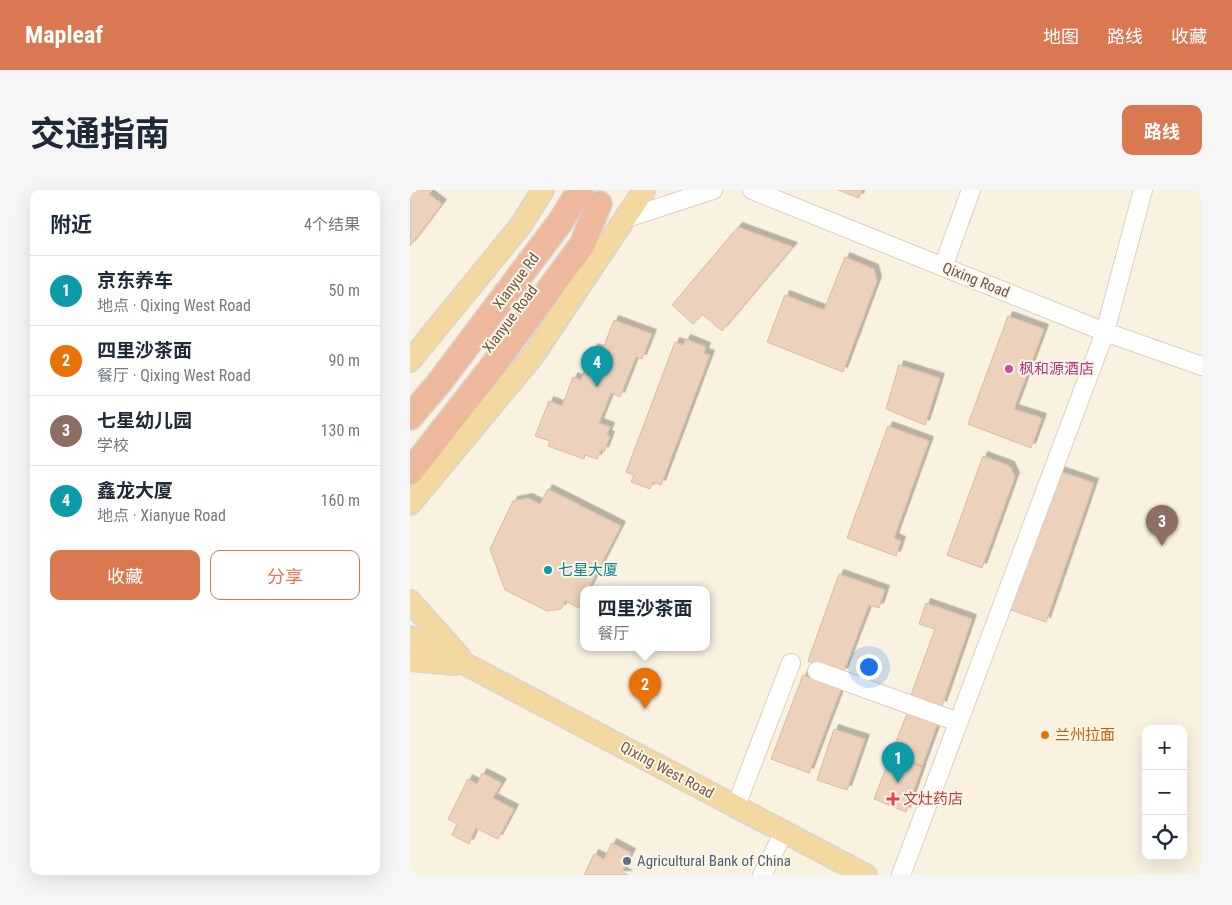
<!DOCTYPE html>
<html lang="zh">
<meta charset="utf-8">
<style>
:root{--surface:#fff;--page:#f6f6f7;--text:#1f2937;--muted:#747a83;--line:#e0e1e3;--accent:#d97851}
body{margin:0;font-family:"Roboto Condensed","Noto Sans SC",sans-serif;background:var(--page);color:var(--text)}
.controls{position:absolute;right:15px;bottom:15px;display:grid;overflow:hidden;border-radius:10px;box-shadow:0 5px 20px #0002}
.controls button{width:45px;height:45px;display:grid;place-items:center;padding:0;border:0;border-bottom:1px solid var(--line);background:var(--surface);color:var(--text);font:25px sans-serif}
.you{position:absolute;left:458px;top:476px;width:18px;height:18px;margin:-12px;border:4px solid #fff;border-radius:50%;background:#1a73e8;box-shadow:0 0 0 8px #1a73e833}
.badge{display:grid;place-items:center;width:32px;height:32px;border-radius:50%;background:var(--accent);color:#fff;font-size:16px;font-weight:700}
.pin{position:absolute;translate:-50% -41px;filter:drop-shadow(0 1px 2px #0008)}
.pin::after{content:'';position:absolute;top:26px;width:18px;height:15px;background:inherit;clip-path:polygon(0 0,100% 0,50% 100%)}
.popup{position:absolute;left:170px;top:396px;width:130px;height:65px;box-sizing:border-box;display:grid;place-content:center;border-radius:10px;background:var(--surface);filter:drop-shadow(0 1px 4px #0005);font-size:16px;white-space:nowrap;color:var(--muted)}
.popup b{font-size:19px;color:var(--text)}
.popup::after{content:'';position:absolute;left:50%;top:100%;margin-left:-10px;border:10px solid transparent;border-top-color:var(--surface)}
.list{margin:0;padding:0;list-style:none}
h2{display:flex;justify-content:space-between;align-items:center;height:65px;margin:0;padding:0 20px;font-size:21px}
h2 small{font-size:16px;font-weight:400;color:var(--muted)}
.list li{display:grid;grid-template-columns:32px 1fr auto;gap:15px;align-items:center;box-sizing:border-box;height:70px;padding:0 20px;border-top:1px solid var(--line)}
.list b{display:block;font-size:19px;white-space:nowrap}
.list p{margin:0;font-size:16px;white-space:nowrap;color:var(--muted)}
.list em{font-size:16px;font-style:normal;color:var(--muted)}
.actions{display:flex;gap:10px;padding:15px 20px}
.actions a{flex:1;padding:11px 0;border:1px solid var(--accent);border-radius:10px;text-align:center;font-size:18px;color:var(--accent)}
.actions .main{background:var(--accent);color:#fff}
.icon{flex:none;width:28px;height:28px;fill:none;stroke:currentColor;stroke-width:2;stroke-linecap:round;stroke-linejoin:round}
.map{position:relative;flex:none;width:792px;height:685px;overflow:hidden;border-radius:10px}
header{display:flex;align-items:center;gap:30px;box-sizing:border-box;height:70px;padding:0 25px;background:var(--accent);color:#fff}
header strong{font-size:24px}
nav{display:flex;gap:28px;margin-inline-start:auto;font-size:18px}
.intro{display:flex;align-items:center;justify-content:space-between;box-sizing:border-box;height:120px;padding:0 30px}
h1{margin:0;font-size:35px}
.button{padding:12px 22px;border-radius:10px;background:var(--accent);color:#fff;font-size:18px;font-weight:700}
main{display:flex;gap:30px;padding:0 30px}
aside{flex:1;background:var(--surface);border-radius:10px;box-shadow:0 5px 20px #0002}
.map>svg:first-child{display:block}
</style>
<header>
<strong>Mapleaf</strong>
<nav><a>地图</a><a>路线</a><a>收藏</a></nav>
</header>
<div class="intro"><h1>交通指南</h1><a class="button">路线</a></div>
<main>
<aside>
<h2>附近<small>4个结果</small></h2>
<ul class="list">
<li><span class="badge" style="background:#0f9aa8">1</span><div><b>京东养车</b><p>地点 · Qixing West Road</p></div><em>50 m</em></li>
<li><span class="badge" style="background:#e8710a">2</span><div><b>四里沙茶面</b><p>餐厅 · Qixing West Road</p></div><em>90 m</em></li>
<li><span class="badge" style="background:#8d6e63">3</span><div><b>七星幼儿园</b><p>学校</p></div><em>130 m</em></li>
<li><span class="badge" style="background:#0f9aa8">4</span><div><b>鑫龙大厦</b><p>地点 · Xianyue Road</p></div><em>160 m</em></li>
</ul>
<div class="actions"><a class="main">收藏</a><a>分享</a></div>
</aside>
<div class="map">
<svg width="792" height="685" viewBox="0 0 792 685">
<defs>
<filter id="shadow"><feDropShadow dx="4.5" dy="-4.5" stdDeviation="0" flood-color="#0004"/></filter>
</defs>
<rect width="100%" height="100%" fill="#f9f2e1"/>
<!-- building -->
<path fill="#ecd2bc" stroke="#ddba9e" filter="url(#shadow)" d="M0 0H23L19 4 32 14 0 56Z
M428 0H452L449 8Z
M328 37 383 57 312 141 292 124 283 134 262 115Z
M435 67 464 79 467 91 433 182 357 152 375 105 414 120Z
M598 126 634 139 604 219 632 228 621 258 558 234Z
M204 130 242 144 232 169 226 167 210 207 201 203 189 233 200 237 197 245 200 246 194 262 191 260 187 269 175 265 174 269 138 256 140 251 125 246 139 211 152 216 163 187 171 190 183 158 192 161Z
M276 149 296 157 294 163 300 165 251 295 243 292 240 299 221 292 224 285 216 282 265 152 273 155Z
M489 175 530 188 515 235 476 219Z
M478 236 519 251 484 348 491 351 486 366 437 348Z
M573 266 600 276 605 287 572 378 537 365Z
M646 280 684 293 636 432 598 419Z
M138 299 211 336 178 400H174V409L169 418 155 411 151 419 137 421 95 400 80 359 103 311 118 308 130 314Z
M429 384 475 400 469 418 459 415 433 483 398 471Z
M516 413 562 429 532 516 501 505 525 439 509 434Z
M393 485 431 499 399 583 361 569Z
M499 519 529 530 512 576 481 564Z
M424 539 455 549 437 600 407 590Z
M481 565 512 577 496 622 464 609Z
M72 583 92 593 83 608 104 619 88 649 66 638 59 654 42 645 47 634 38 629 58 589 67 594Z
M202 653 221 663 212 682 218 685H174L184 664 194 669Z"/>
<g fill="none" stroke-linecap="round" stroke-linejoin="round">
<!-- minor casing -->
<g stroke="#ddcebe" stroke-width="20">
<path id="minor" d="M342 0 695 142 792 176
M214 29 303 0
M533 77 561 0
M407 481 548 532
M326 616 381 473
M352 685 374 642
M491 685 695 142 733 0"/>
</g>
<!-- major casing -->
<g stroke="#d9d4d0" stroke-width="24">
<path id="major" d="M0 171 111 35 133 0
M0 314 123 166 234 0
M0 411 50 467
M0 447 57 475 456 685
M0 470 45 474"/>
</g>
<!-- highway casing -->
<g stroke="#d9d4d0" stroke-width="28">
<path id="highway" d="M0 227 29 193 151 31 170 0
M0 282 82 177 172 55 189 14"/>
</g>
<!-- minor -->
<use href="#minor" stroke="#fff" stroke-width="18"/>
<!-- major -->
<use href="#major" stroke="#f3d99f" stroke-width="21"/>
<!-- highway -->
<use href="#highway" stroke="#eeb89d" stroke-width="25"/>
</g>
<!-- markers -->
<circle fill="#d1479c" stroke="#fdf6e7" stroke-width="2" cx="599" cy="179" r="5"/>
<circle fill="#0f9aa8" stroke="#fdf6e7" stroke-width="2" cx="138" cy="380" r="5"/>
<circle fill="#e8710a" stroke="#fdf6e7" stroke-width="2" cx="635" cy="545" r="5"/>
<path fill="#e0444e" stroke="#fdf6e7" stroke-width="2" d="M480.5 601.5h5v5h5v5h-5v5h-5v-5h-5v-5h5z"/>
<circle fill="#5c6f8a" stroke="#fdf6e7" stroke-width="2" cx="217" cy="671" r="5"/>
<g text-anchor="middle" dominant-baseline="central" stroke-width="4" stroke-linejoin="round" paint-order="stroke">
<!-- street labels -->
<g font-size="15" fill="#6e5a4b" stroke="#fdf6e7">
<text transform="translate(566 90) rotate(22)">Qixing Road</text>
<text transform="translate(106 91) rotate(-53)">Xianyue Rd</text>
<text transform="translate(100 129) rotate(-53)">Xianyue Road</text>
<text transform="translate(257 580) rotate(28)">Qixing West Road</text>
</g>
<!-- hotel labels -->
<g font-size="15" fill="#b23c85" stroke="#fdf6e7" text-anchor="start">
<text x="609" y="179">枫和源酒店</text>
</g>
<!-- culture labels -->
<g font-size="15" fill="#0d838f" stroke="#fdf6e7" text-anchor="start">
<text x="148" y="380">七星大厦</text>
</g>
<!-- food labels -->
<g font-size="15" fill="#c56008" stroke="#fdf6e7" text-anchor="start">
<text x="645" y="545">兰州拉面</text>
</g>
<!-- health labels -->
<g font-size="15" fill="#be3a42" stroke="#fdf6e7" text-anchor="start">
<text x="493" y="609">文灶药店</text>
</g>
<!-- service labels -->
<g font-size="15" fill="#4e5e75" stroke="#fdf6e7" text-anchor="start">
<text x="227" y="671">Agricultural Bank of China</text>
</g>
</g>
</svg>
<div class="controls">
<button>+</button>
<button>−</button>
<button><svg class="icon" aria-label="locate" viewBox="0 0 24 24"><circle cx="12" cy="12" r="6"/><path d="M12 2v4M12 18v4M2 12h4M18 12h4"/></svg></button>
</div>
<div class="you"></div>
<div class="pin badge" style="left:488px;top:593px;background:#0f9aa8">1</div>
<div class="pin badge" style="left:235px;top:519px;background:#e8710a">2</div>
<div class="popup"><b>四里沙茶面</b>餐厅</div>
<div class="pin badge" style="left:752px;top:356px;background:#8d6e63">3</div>
<div class="pin badge" style="left:187px;top:197px;background:#0f9aa8">4</div>
</div>
</main>
